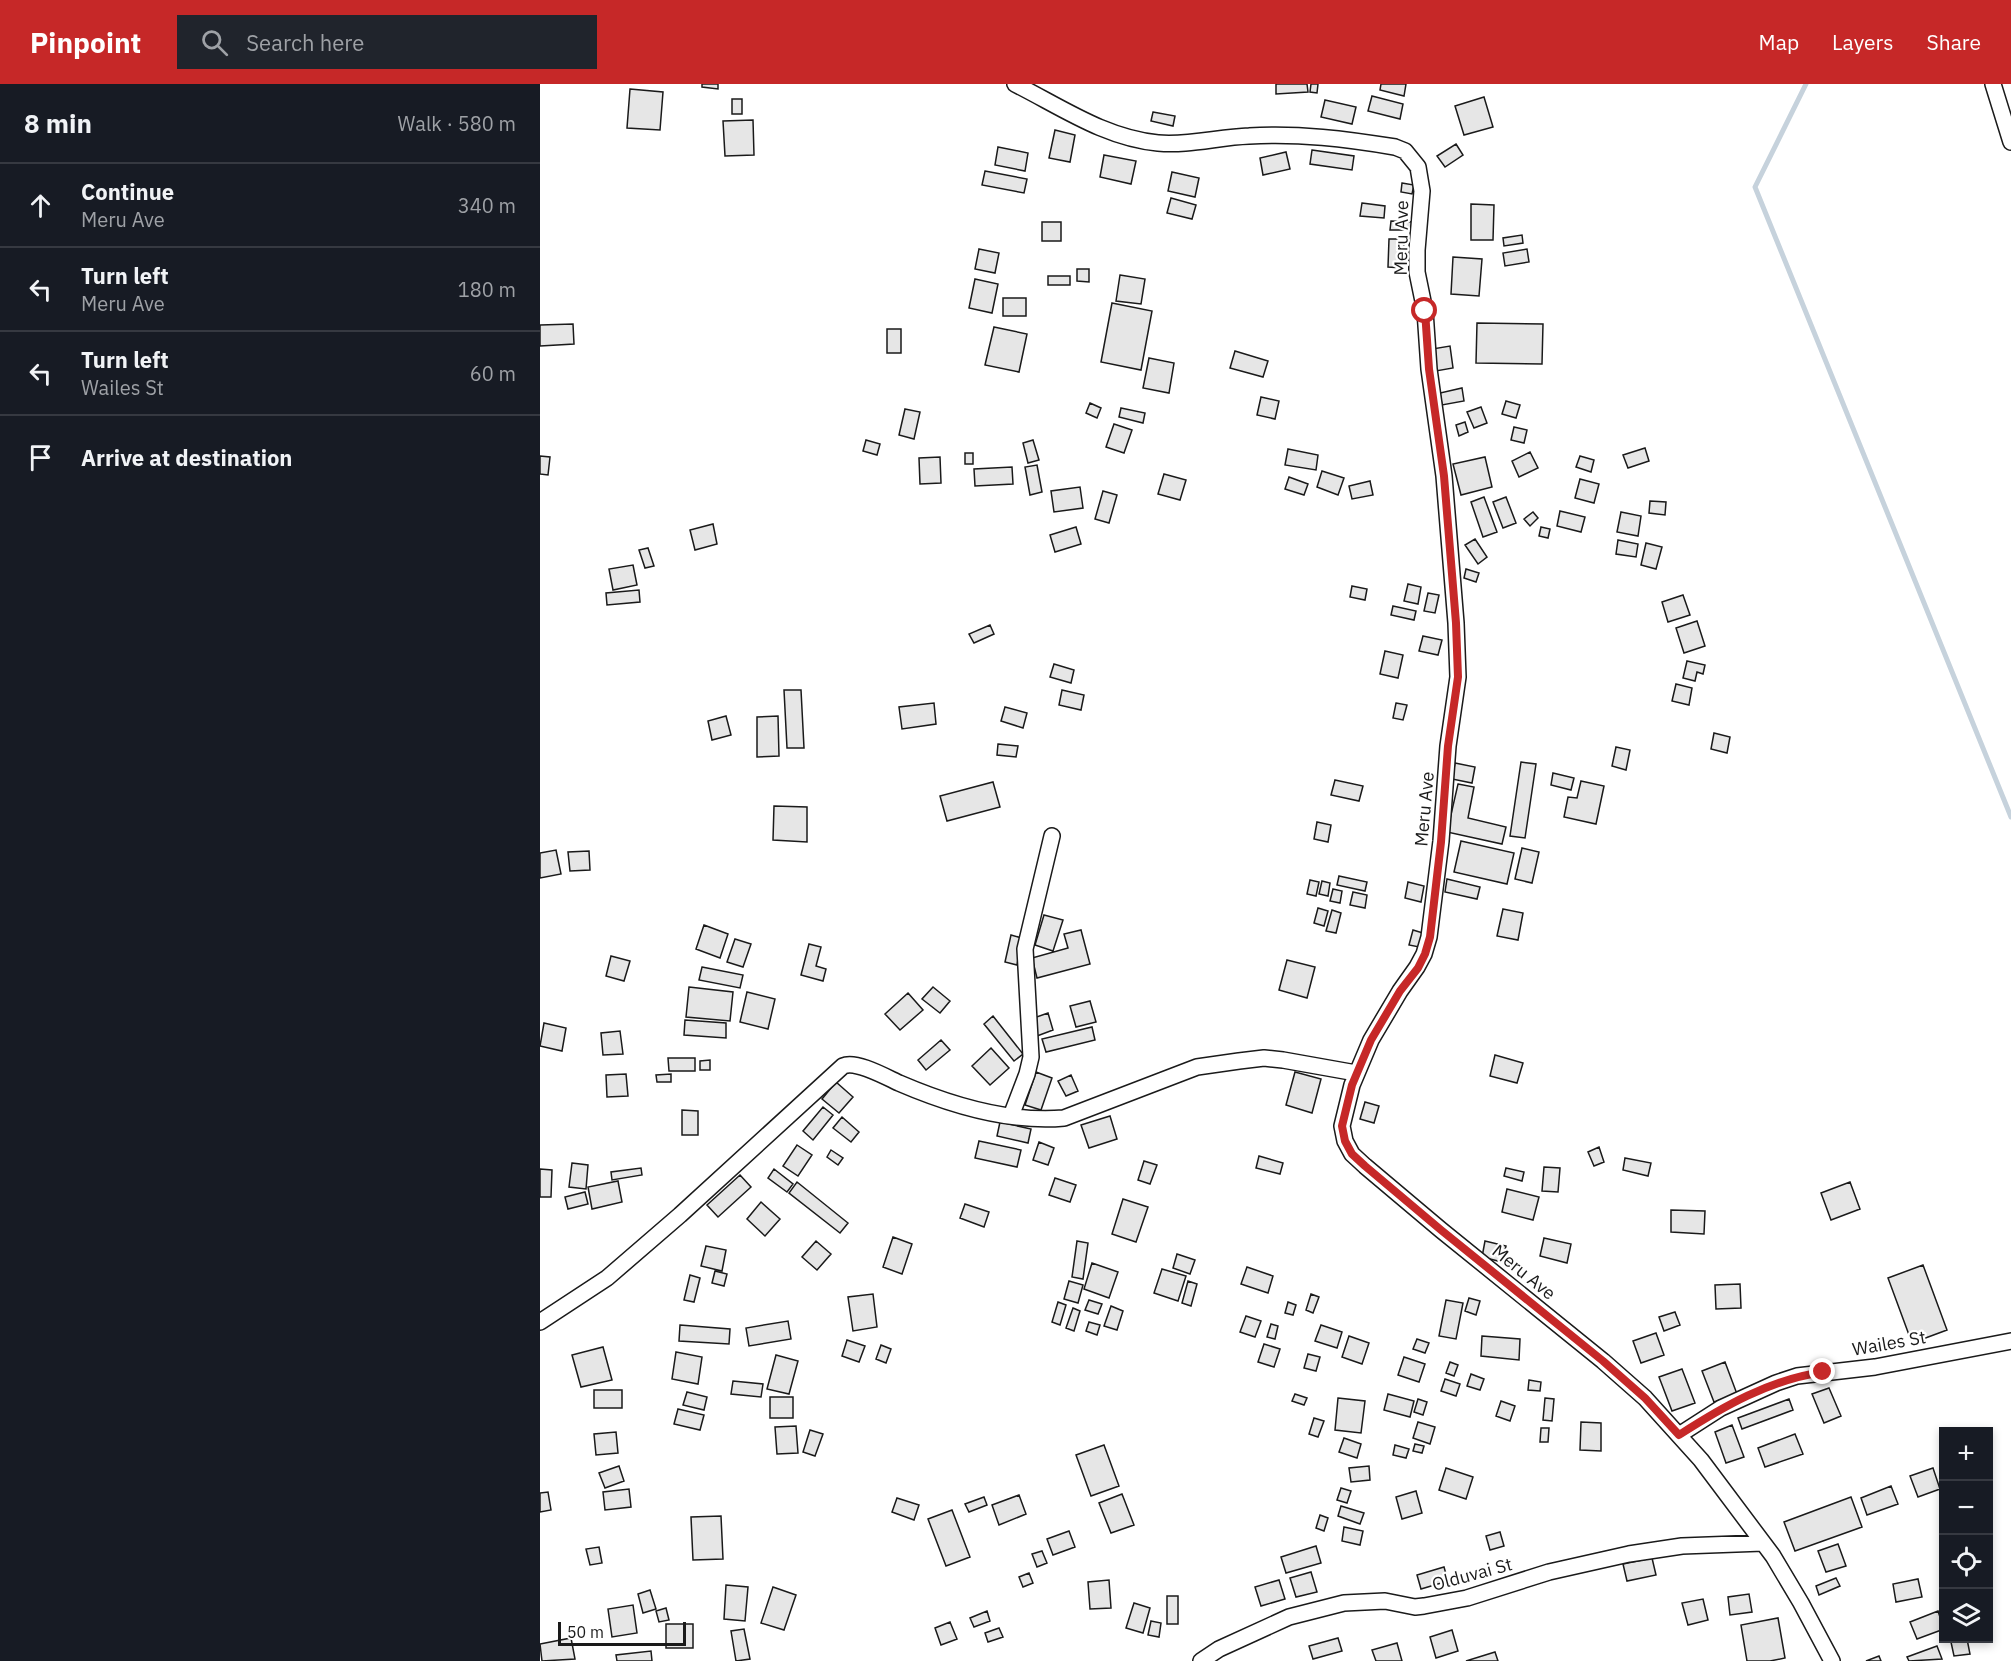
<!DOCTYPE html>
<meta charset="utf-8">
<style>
:root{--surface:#171b24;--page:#20242c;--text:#f1f3f6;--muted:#9ea1a6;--line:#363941;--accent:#c62828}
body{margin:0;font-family:"IBM Plex Sans",sans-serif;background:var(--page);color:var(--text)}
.controls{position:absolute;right:18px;bottom:18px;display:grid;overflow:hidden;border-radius:0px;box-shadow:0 3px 9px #0003}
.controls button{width:54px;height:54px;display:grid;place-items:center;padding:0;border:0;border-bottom:2px solid var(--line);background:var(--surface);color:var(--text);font:30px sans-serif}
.scale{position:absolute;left:18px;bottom:15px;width:128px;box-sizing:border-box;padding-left:6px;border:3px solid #1a1a1a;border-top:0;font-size:16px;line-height:21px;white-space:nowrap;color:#1a1a1a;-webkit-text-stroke:4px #fff;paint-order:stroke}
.stop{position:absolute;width:18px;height:18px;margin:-14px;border:4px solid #c62828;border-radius:50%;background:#fff}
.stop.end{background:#c62828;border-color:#fff;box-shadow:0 2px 6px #0008}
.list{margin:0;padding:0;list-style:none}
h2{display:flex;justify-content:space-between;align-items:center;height:78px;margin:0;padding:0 24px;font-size:26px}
h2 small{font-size:20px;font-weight:400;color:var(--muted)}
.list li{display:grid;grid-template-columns:39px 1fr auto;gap:18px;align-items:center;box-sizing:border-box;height:84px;padding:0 24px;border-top:2px solid var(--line)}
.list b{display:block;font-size:22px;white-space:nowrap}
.list p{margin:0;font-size:20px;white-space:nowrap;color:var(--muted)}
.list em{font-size:20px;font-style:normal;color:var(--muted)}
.icon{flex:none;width:33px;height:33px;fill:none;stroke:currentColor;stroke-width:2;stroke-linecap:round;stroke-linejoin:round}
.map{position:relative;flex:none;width:1471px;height:1577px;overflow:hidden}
header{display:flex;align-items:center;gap:36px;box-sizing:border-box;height:84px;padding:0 30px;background:var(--accent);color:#fff}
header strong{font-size:28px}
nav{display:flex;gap:33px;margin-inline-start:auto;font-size:21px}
.search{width:420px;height:54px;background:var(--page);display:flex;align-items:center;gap:15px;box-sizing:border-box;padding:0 21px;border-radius:0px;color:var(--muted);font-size:22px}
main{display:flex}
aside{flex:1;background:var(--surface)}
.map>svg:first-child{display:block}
</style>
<header>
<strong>Pinpoint</strong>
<div class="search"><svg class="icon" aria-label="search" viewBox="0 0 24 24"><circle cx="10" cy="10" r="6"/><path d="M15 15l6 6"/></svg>Search here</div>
<nav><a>Map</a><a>Layers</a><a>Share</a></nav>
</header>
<main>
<aside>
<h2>8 min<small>Walk · 580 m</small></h2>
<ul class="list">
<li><svg class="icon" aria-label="ahead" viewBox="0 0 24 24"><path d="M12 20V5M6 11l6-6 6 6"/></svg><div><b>Continue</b><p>Meru Ave</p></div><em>340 m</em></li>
<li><svg class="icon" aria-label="left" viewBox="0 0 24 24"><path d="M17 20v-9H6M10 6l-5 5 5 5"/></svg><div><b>Turn left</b><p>Meru Ave</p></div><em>180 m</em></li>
<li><svg class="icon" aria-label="left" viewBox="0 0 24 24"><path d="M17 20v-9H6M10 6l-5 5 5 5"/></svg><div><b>Turn left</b><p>Wailes St</p></div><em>60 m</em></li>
<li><svg class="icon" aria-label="arrive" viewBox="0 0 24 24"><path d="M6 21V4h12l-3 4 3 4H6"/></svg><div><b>Arrive at destination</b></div></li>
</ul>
</aside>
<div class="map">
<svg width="1471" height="1577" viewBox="0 0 1471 1577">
<rect width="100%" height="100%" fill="#fff"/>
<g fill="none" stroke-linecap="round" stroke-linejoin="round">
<!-- stream -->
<path stroke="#c6d2dc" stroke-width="5" d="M1266 0 1215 103 1471 733"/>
</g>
<!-- building -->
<path fill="#e6e6e6" stroke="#1a1a1a" stroke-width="1.5" d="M162 0H178V5L162 3Z
M736 0H767L768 8 736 10Z
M771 0H778L777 9 770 8Z
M841 0H866L864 12 840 6Z
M90 5 123 8 120 46 87 44Z
M832 12 863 20 860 35 828 27Z
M944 13 953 43 924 51 915 22Z
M192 15H202V30H192Z
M785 16 816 23 812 40 781 33Z
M613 28 635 32 633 42 611 37Z
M213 36 214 71 185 72 183 37Z
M515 46 535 51 530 78 509 74Z
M916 60 923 71 905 83 897 72Z
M458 63 488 69 485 87 455 81Z
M772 66 814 72 812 86 770 80Z
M746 68 750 85 723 91 720 74Z
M564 71 596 77 591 100 560 93Z
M445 87 487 95 484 109 442 101Z
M632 88 659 94 655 113 628 107Z
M862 99 874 101 872 110 861 108Z
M631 114 656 121 652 135 627 129Z
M822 119 845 122 844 134 820 132Z
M931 120 954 121 953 156H931Z
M851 137 873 138V146H850Z
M502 138H521V157H502Z
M982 151 983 159 964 162 963 154Z
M849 155H864L863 184 848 183Z
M439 165 459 169 455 189 435 185Z
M987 165 989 178 965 182 963 169Z
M913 173 942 175 939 212 911 210Z
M537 185H549V198L537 197Z
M580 191 605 195 601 220 576 217Z
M508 192H530V201H508Z
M435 195 458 200 452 229 429 224Z
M463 214H486V232H463Z
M572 219 612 227 601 286 561 278Z
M937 239 1003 240 1002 280 936 279Z
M33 240 34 260 0 262V241Z
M454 243 487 250 479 288 445 281Z
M347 245H361V269H347Z
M910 262 913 284 896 287 892 265Z
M695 267 728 277 723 293 690 284Z
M609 274 634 279 629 309 603 304Z
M922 304 924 317 902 321 900 309Z
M721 313 739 317 735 335 717 331Z
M966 317 980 321 976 334 962 330Z
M550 319 561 324 557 334 546 329Z
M941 323 947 339 934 344 927 328Z
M581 324 605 329 603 339 579 333Z
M365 325 380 328 374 355 359 351Z
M925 338 928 348 919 352 916 341Z
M574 340 592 346 584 369 566 363Z
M974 343 987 346 984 359 971 356Z
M326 356 340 360 337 371 323 367Z
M493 356 499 376 488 379 483 359Z
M1105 364 1109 377 1088 384 1083 371Z
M748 365 778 371 776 386 745 381Z
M990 368 998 384 979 393 972 377Z
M425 369H433V380H425Z
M0 372 10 373 8 391 0 390Z
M1040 372 1054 376 1051 388 1036 383Z
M400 373 401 399 380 400 379 374Z
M945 373 952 403 921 411 913 380Z
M497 381 502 408 490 411 485 383Z
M472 383 473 400 435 402 434 385Z
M782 387 804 394 798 411 777 403Z
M624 390 646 396 640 416 618 410Z
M749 393 768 400 764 411 745 405Z
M1040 395 1059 400 1054 419 1035 414Z
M830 397 833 411 812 415 809 402Z
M540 403 543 424 514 428 511 407Z
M563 407 577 411 569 439 555 435Z
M944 413 957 448 943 453 931 418Z
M966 413 976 439 963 444 953 418Z
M1110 417 1126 418 1125 431 1109 429Z
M1020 427 1045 433 1041 448 1017 442Z
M993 428 998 434 990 442 984 435Z
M1081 428 1101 432 1098 452 1077 448Z
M173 440 177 460 155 466 150 446Z
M536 443 541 460 515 468 510 451Z
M1001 443 1010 445 1008 454 999 452Z
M935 455 947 473 938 480 925 461Z
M1078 456 1098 460 1096 473 1076 470Z
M1106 459 1122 463 1116 485 1101 481Z
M108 464 114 482 105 484 99 466Z
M93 481 97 501 73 506 69 485Z
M926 485 939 489 936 498 924 494Z
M868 500 881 503 878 520 864 517Z
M812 502 827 505 825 516 810 513Z
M99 506 100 518 67 521 66 509Z
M888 509 899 511 895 529 884 527Z
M1143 511 1150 531 1128 538 1122 518Z
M853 522 876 527 874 536 851 531Z
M1157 537 1165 562 1144 569 1136 544Z
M450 541 454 550 434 559 429 550Z
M883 552 902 556 898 571 879 567Z
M845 567 863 571 858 594 840 590Z
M1147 577 1165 581 1163 590 1157 588 1155 597 1143 594Z
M514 580 534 586 531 599 510 593Z
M1136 600 1152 604 1149 621 1132 617Z
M244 606H261L264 664H247Z
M522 606 544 611 541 626 519 621Z
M394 619 396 640 362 645 359 623Z
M856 619 867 621 863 636 853 634Z
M465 623 487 629 483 644 461 637Z
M186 632 191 651 172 656 168 637Z
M238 632 239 672 217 673V633Z
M1174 649 1190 653 1187 669 1171 665Z
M458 660 478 662 476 673 457 671Z
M1076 663 1090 666 1086 686 1072 682Z
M981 678 996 680 985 754 970 752Z
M915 679 935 683 932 699 912 695Z
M1013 689 1034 694 1031 706 1011 701Z
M795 696 823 702 819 717 791 711Z
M1041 697 1064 702 1056 740 1024 733 1028 713 1037 714Z
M453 698 460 723 407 737 400 712Z
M918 700 934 703 928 734 966 743 962 760 907 748Z
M234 722 267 723V758L233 756Z
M777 738 791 741 788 758 774 755Z
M921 757 974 769 967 800 914 788Z
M982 764 999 768 992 799 975 795Z
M16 766 21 790 0 794V769Z
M49 767 50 786 30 787 28 768Z
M799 792 827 798 825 807 797 801Z
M907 795 940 803 937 815 905 808Z
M770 796 779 798 776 812 767 810Z
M782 797 790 799 788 812 779 810Z
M868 798 884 802 881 818 865 814Z
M793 805 802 807 800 819 790 817Z
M813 808 827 811 825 824 810 821Z
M778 824 788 827 784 842 774 839Z
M963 825 983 829 978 856 957 852Z
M792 826 801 829 796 849 786 847Z
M504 831 523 836 513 867 495 861Z
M164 841 188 850 180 874 156 865Z
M541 846 550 880 497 894 492 874 528 864 524 850Z
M873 846 883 849 879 863 869 861Z
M471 851 482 854 477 881 465 878Z
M195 855 211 860 203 883 187 878Z
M269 860 281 863 276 882 286 885 283 897 261 891Z
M71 872 90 877 84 897 66 892Z
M747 876 775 883 767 914 739 906Z
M162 883 203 891 200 904 159 896Z
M149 903 193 908 190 937 146 933Z
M393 903 410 917 400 929 382 915Z
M207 908 235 915 228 945 200 938Z
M368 909 383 926 360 946 345 930Z
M550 917 556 938 536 943 530 922Z
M508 929 513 946 497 952 491 935Z
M453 932 483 970 474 977 444 940Z
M145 936 186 939V954L144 951Z
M4 939 26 944 22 967 0 962Z
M552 943 555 956 506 968 502 955Z
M80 947 83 970 63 971 61 949Z
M401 956 410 966 386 986 378 976Z
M451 964 469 984 450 1001 432 982Z
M955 971 983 979 977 999 950 992Z
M128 974H155V987H129Z
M170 976V986H160V977Z
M496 988 512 994 501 1026 485 1021Z
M755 988 781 995 772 1029 746 1021Z
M86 990 88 1012 67 1013 66 991Z
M131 990V998H117L116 991Z
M531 991 538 1007 526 1012 518 997Z
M296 998 313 1013 299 1029 282 1015Z
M825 1018 839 1022 834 1039 820 1035Z
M283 1023 293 1031 273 1056 263 1047Z
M142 1026 158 1027V1051H142Z
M570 1032 577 1055 549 1064 541 1041Z
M302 1033 319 1048 311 1058 293 1044Z
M460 1038 491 1045 488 1059 457 1052Z
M439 1057 481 1066 477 1083 435 1074Z
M499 1058 514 1064 508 1081 493 1076Z
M257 1061 272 1071 258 1092 243 1082Z
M1059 1063 1064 1078 1054 1082 1048 1068Z
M291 1066 303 1074 298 1081 287 1073Z
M719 1072 743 1079 740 1090 716 1084Z
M1085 1074 1111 1079 1108 1092 1083 1086Z
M604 1077 617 1081 610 1100 598 1096Z
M32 1079 48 1081 46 1105 29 1103Z
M1004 1083 1020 1084 1018 1108 1002 1107Z
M101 1084 102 1091 72 1096 71 1088Z
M966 1084 984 1088 982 1097 964 1092Z
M0 1085 12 1086 11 1113H0Z
M234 1085 253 1100 247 1108 228 1094Z
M200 1091 211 1103 178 1133 167 1121Z
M515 1094 536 1101 530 1118 509 1111Z
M78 1097 82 1118 52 1125 48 1103Z
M257 1098 308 1139 300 1149 249 1109Z
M1310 1098 1320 1125 1291 1136 1281 1109Z
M967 1105 999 1113 993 1136 962 1128Z
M45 1108 48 1120 28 1125 25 1113Z
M583 1115 608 1123 596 1158 572 1150Z
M221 1118 240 1135 225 1152 207 1135Z
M425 1120 449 1128 444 1143 420 1134Z
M1131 1126 1165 1127 1164 1150 1131 1148Z
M353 1153 372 1160 362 1190 343 1183Z
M1004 1154 1031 1160 1027 1179 1000 1172Z
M276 1157 291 1170 277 1186 262 1173Z
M537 1157 548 1159 543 1195 532 1193Z
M945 1157 966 1162 962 1178 942 1173Z
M166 1162 186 1166 182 1187 161 1182Z
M637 1170 655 1176 650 1190 633 1184Z
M552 1179 578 1188 569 1214 544 1205Z
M1383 1181 1407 1246 1372 1259 1348 1194Z
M707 1183 733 1192 728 1209 701 1200Z
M622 1185 646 1192 638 1217 614 1209Z
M175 1187 187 1190 184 1202 172 1199Z
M150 1191 160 1194 154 1218 144 1216Z
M529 1197 543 1201 538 1219 524 1215Z
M648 1197 657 1200 651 1222 642 1219Z
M1200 1200 1201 1224 1176 1225 1175 1201Z
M333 1210 337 1243 313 1247 308 1213Z
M771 1210 779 1213 773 1229 766 1226Z
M929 1214 940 1217 936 1231 925 1227Z
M549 1216 562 1220 558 1230 545 1226Z
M906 1216 923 1219 916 1255 899 1252Z
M518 1218 526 1221 520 1241 512 1238Z
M748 1218 756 1221 753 1231 745 1229Z
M571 1222 583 1227 577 1246 564 1242Z
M533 1224 540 1227 534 1247 526 1244Z
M1135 1228 1140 1241 1124 1247 1119 1233Z
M706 1232 721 1237 715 1253 700 1248Z
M248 1237 251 1255 209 1262 206 1244Z
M549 1238 560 1241 557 1251 546 1247Z
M731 1240 738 1242 735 1255 727 1253Z
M140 1241 190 1245 189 1260 139 1257Z
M781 1241 802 1248 797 1264 775 1257Z
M1116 1249 1124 1271 1101 1279 1093 1257Z
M809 1252 829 1259 822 1280 802 1273Z
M942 1252 980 1255 979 1276 941 1272Z
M877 1255 889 1259 885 1269 873 1265Z
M307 1256 325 1262 319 1278 302 1272Z
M724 1260 740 1265 734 1283 718 1278Z
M341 1261 351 1265 346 1279 336 1275Z
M63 1263 72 1296 41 1303 32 1271Z
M136 1268 162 1273 158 1300 132 1295Z
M768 1270 780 1273 776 1287 764 1284Z
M236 1271 258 1277 249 1310 227 1305Z
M864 1273 885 1280 879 1298 858 1291Z
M910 1278 918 1281 914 1292 906 1289Z
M1185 1278 1197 1310 1174 1318 1162 1287Z
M1142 1285 1155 1319 1132 1327 1119 1293Z
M931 1290 944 1295 940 1306 927 1302Z
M905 1295 920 1300 916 1312 901 1307Z
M989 1296 1001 1298 1000 1307 988 1306Z
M193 1297 223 1300 221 1313 191 1310Z
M1289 1304 1301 1332 1284 1339 1272 1310Z
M54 1306H82V1324H54Z
M147 1308 167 1313 164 1326 143 1321Z
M755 1310 767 1314 764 1321 752 1317Z
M848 1310 874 1317 870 1333 844 1326Z
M230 1313H253V1334H230Z
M798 1314 825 1317 821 1349 795 1346Z
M1005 1314 1014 1315 1012 1337 1003 1336Z
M878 1315 887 1318 883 1331 874 1328Z
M1249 1315 1253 1326 1202 1345 1198 1334Z
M961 1317 975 1322 970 1337 956 1332Z
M138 1325 164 1331 160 1346 134 1340Z
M774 1334 784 1337 778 1353 769 1350Z
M878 1338 895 1343 890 1360 873 1354Z
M1041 1338 1061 1339V1367L1040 1366Z
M1192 1341 1204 1373 1186 1379 1175 1348Z
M256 1342 258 1369 237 1370 235 1343Z
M1001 1344H1009L1008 1358H1000Z
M270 1346 283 1350 275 1372 263 1368Z
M76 1348 78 1369 56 1371 54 1350Z
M1255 1350 1263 1370 1225 1383 1218 1364Z
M804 1354 821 1360 817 1374 799 1368Z
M875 1360 884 1362 882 1369 873 1367Z
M564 1361 579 1402 551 1412 536 1371Z
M855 1361 869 1365 866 1374 853 1371Z
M79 1382 84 1397 65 1404 59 1389Z
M829 1382 830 1396 811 1398 809 1384Z
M906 1384 933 1393 926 1415 899 1406Z
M1393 1384 1400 1405 1378 1413 1370 1392Z
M1351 1402 1358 1420 1327 1431 1321 1414Z
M801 1404 811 1407 807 1419 797 1416Z
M89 1405 91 1423 65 1426 63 1408Z
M876 1407 882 1429 862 1435 856 1413Z
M8 1408 11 1426 0 1428V1409Z
M582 1410 594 1441 571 1449 559 1419Z
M479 1411 486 1430 459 1441 452 1421Z
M444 1413 447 1421 429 1428 425 1420Z
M1311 1413 1322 1443 1255 1467 1244 1438Z
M357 1414 379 1421 374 1436 352 1428Z
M801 1422 824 1429 820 1440 798 1432Z
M412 1426 430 1473 406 1482 388 1435Z
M780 1431 788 1434 784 1447 776 1444Z
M181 1432 183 1475 153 1476 151 1433Z
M804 1443 823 1447 820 1461 802 1457Z
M529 1447 535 1463 513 1471 507 1455Z
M960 1448 964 1462 950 1466 946 1452Z
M1298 1460 1306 1482 1286 1488 1278 1467Z
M776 1462 781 1479 746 1489 741 1473Z
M59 1463 62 1479 50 1481 46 1465Z
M502 1467 507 1479 497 1483 492 1470Z
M1112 1474 1116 1491 1087 1497 1083 1480Z
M904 1483 908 1497 881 1505 877 1491Z
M771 1488 777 1508 756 1513 750 1494Z
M489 1489 493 1499 483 1503 479 1493Z
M1296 1494 1300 1502 1279 1511 1276 1502Z
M1378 1495 1382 1513 1356 1518 1353 1500Z
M569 1496 571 1524 550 1525 548 1498Z
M739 1496 745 1515 721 1522 715 1503Z
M186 1501 208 1503 205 1537 184 1535Z
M233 1503 256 1511 244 1546 221 1539Z
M110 1506 116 1525 103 1529 98 1510Z
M1209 1510 1212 1528 1190 1531 1188 1513Z
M627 1512H638V1540H627Z
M1163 1515 1168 1536 1148 1541 1142 1519Z
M594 1519 610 1524 603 1549 586 1544Z
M93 1521 97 1549 72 1553 68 1525Z
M126 1524 129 1536 119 1538 116 1527Z
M447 1527 450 1537 434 1543 430 1534Z
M1398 1527 1404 1545 1377 1555 1370 1538Z
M1238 1534 1245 1574 1230 1577H1207L1201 1541Z
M611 1537 621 1539 619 1553 608 1551Z
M410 1538 417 1555 401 1561 395 1544Z
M126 1540H153V1564H126Z
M459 1544 463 1553 448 1558 445 1549Z
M204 1545 210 1575 196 1577 191 1547Z
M912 1546 918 1567 896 1574 890 1553Z
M31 1554 35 1575 2 1577 0 1560Z
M798 1554 802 1567 773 1575 769 1562Z
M1427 1555 1430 1570 1414 1572 1411 1558Z
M857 1559 862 1577H836L832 1566Z
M1397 1562 1402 1575 1369 1577 1367 1573Z
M111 1567 112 1577H77L76 1571Z
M955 1568 958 1577H926Z
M1339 1572 1341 1577H1326Z"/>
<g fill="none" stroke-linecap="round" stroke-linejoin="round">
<!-- street casing -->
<g stroke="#1a1a1a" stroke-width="18">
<path id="street" d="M475 0C521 23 565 54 618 59 648 62 679 53 709 52 759 49 806 55 855 63L865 67 878 83 882 107 877 166V188L885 227 889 285 904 392 916 539 918 593 908 662 901 757 889 853 884 870 877 883 860 907 831 956 812 1001 802 1042 805 1057 812 1070 825 1082 901 1146 1063 1277 1105 1314 1161 1376 1233 1472 1261 1519 1292 1577
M1453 0 1471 58
M471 1032 487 990 491 973 485 865 512 752
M0 1238 67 1194 140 1131 303 982C316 976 346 993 359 999 410 1021 468 1039 524 1034L657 983 699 977 724 974 743 976 816 989
M1139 1351 1181 1324 1236 1299 1257 1292 1335 1283 1471 1257
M661 1577 679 1565 749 1533 804 1519 845 1517 875 1523 884 1522 927 1514 1009 1488 1089 1470 1142 1462 1223 1459"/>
</g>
<!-- street -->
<use href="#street" stroke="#fff" stroke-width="15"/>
</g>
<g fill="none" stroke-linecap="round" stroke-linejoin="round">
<!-- route -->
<path stroke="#c62828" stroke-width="8" d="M885 227 889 285 904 392 916 539 918 593 908 662 901 758 890 853 885 870 878 884 860 907 831 956 812 1001 802 1042 805 1057 812 1070 825 1082 901 1146 1063 1277 1105 1314 1139 1351C1184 1322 1229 1296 1283 1288"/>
</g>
<g text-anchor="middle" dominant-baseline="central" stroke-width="4.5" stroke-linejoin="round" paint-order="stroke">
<!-- street labels -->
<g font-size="18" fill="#1a1a1a" stroke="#fff">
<text transform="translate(861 154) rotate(-89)">Meru Ave</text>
<text transform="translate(884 725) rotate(-85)">Meru Ave</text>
<text transform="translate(984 1188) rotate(39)">Meru Ave</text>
<text transform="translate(1349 1259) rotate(-10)">Wailes St</text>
<text transform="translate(932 1490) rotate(-15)">Olduvai St</text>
</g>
</g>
</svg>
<div class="controls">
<button>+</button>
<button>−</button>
<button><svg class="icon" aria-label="locate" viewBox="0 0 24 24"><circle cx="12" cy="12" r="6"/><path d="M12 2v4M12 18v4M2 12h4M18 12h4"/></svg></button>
<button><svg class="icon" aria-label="layers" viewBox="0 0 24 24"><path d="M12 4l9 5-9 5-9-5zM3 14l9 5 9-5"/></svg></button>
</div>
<div class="scale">50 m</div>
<div class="stop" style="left:885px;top:227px"></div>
<div class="stop end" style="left:1283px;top:1288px"></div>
</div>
</main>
